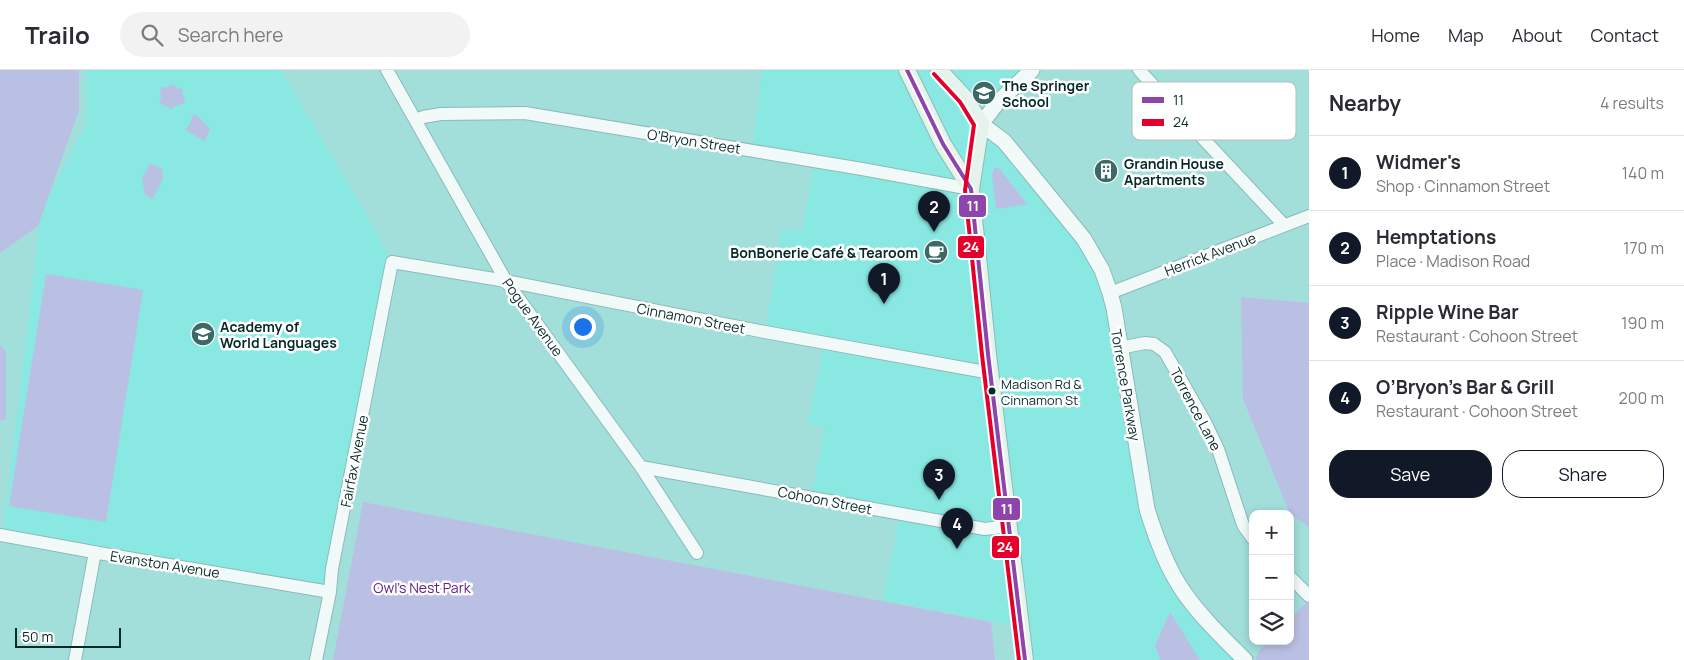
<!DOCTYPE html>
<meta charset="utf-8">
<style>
:root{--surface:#fff;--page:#f2f2f3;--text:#2b2b33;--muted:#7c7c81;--line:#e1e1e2;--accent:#111827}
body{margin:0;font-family:Manrope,sans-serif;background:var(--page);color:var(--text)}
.controls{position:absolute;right:15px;bottom:15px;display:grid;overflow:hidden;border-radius:10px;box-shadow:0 2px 8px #0003}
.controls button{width:45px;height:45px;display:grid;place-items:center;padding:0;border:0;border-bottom:1px solid var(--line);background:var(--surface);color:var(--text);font:25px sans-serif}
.scale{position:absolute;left:15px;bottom:12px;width:106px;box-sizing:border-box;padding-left:5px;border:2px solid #052a28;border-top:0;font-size:14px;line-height:18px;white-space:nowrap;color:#052a28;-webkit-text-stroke:4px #fff;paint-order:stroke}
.you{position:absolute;left:582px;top:256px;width:18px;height:18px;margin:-12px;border:4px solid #fff;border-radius:50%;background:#1a73e8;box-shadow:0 0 0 8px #1a73e833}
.badge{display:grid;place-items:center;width:32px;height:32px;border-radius:50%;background:var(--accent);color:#fff;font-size:16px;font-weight:700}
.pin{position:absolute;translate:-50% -41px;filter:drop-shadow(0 1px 2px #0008)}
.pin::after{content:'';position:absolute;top:26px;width:18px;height:15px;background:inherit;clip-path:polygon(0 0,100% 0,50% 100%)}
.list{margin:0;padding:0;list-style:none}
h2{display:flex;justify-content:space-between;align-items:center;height:65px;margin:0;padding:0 20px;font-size:21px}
h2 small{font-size:16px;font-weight:400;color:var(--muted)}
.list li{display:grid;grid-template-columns:32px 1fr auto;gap:15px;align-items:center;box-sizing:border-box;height:75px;padding:0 20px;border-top:1px solid var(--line)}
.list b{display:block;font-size:19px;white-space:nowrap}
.list p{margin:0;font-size:16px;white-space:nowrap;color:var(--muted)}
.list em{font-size:16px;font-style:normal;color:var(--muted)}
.actions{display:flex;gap:10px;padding:15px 20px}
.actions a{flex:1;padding:11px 0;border:1px solid var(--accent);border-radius:20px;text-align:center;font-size:18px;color:var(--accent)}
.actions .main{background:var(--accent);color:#fff}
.icon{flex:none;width:28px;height:28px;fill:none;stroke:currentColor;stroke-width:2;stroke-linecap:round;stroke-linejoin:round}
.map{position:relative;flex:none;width:1309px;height:590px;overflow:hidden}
header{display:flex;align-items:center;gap:30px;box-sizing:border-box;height:70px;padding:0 25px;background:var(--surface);border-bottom:1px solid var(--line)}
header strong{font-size:24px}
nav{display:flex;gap:28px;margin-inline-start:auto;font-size:18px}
.search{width:350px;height:45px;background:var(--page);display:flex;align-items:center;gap:12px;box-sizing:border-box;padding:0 18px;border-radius:28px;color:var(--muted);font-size:19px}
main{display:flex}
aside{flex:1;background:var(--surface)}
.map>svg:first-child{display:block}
</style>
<header>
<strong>Trailo</strong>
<div class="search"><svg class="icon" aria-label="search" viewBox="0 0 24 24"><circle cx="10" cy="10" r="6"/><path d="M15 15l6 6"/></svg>Search here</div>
<nav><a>Home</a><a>Map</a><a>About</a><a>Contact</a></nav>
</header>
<main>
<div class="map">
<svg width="1309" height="590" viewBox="0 0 1309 590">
<rect width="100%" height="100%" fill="#a2deda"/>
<!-- built -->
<path fill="#89e8e2" d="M86 0H281L366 144 392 192 330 522 3 465 41 141 87 52Z
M762 0H1032L981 54 1102 200 1147 439 1168 495 1245 590H1025L1020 557 906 534 883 531 900 444 811 427 825 358 808 354 824 272 765 262 782 158 802 161 815 91 752 81Z"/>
<!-- green -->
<path fill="#bac0e3" d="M0 0H79V40L38 156 0 183Z
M170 14 183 20 182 24 185 29 184 33 173 37 172 39 159 33 161 29 160 18 168 17Z
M193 44 198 46 210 59 205 71 185 60 190 54Z
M150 93 162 99 163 108 153 129 145 125 142 109Z
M994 98H998L1000 99 1027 134 996 139 992 106Z
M46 204 143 220 106 452 9 436Z
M1241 227 1309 233V457L1290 444 1243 329Z
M0 275 6 282V350H0Z
M363 432 991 552 995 590H333Z
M1309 530V590H1256L1258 582 1268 571H1290V549Z
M1170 542 1200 590H1160L1155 575Z"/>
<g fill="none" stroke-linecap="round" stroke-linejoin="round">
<!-- minor casing -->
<g stroke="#8abbb8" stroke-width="14">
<path id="minor" d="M387 0 506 211 641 397 697 483
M1139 0 1284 155
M415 50 423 47 441 44 525 43 862 99 971 119
M1110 223 1309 146
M1119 278 1145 273 1154 274 1165 282 1205 352 1218 379 1243 455 1253 469
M641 397 985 459 1008 456
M0 465 110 485 330 522
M1290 507 1309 526
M75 590 95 482
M316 590 330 522 332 499 392 192 506 211 765 262 991 303"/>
</g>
<!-- tertiary casing -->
<g stroke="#8abbb8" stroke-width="17">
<path id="tertiary" d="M1032 0 998 32 981 54 1004 71 1084 169 1102 200 1110 223 1114 238 1147 439C1156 468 1167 499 1185 524 1202 548 1224 569 1245 590"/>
</g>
<!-- secondary casing -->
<g stroke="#8abbb8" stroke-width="18">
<path id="secondary" d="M907 0 943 74 971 119
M939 0 965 28 981 54 971 119 988 284 1025 590"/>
</g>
<!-- minor -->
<use href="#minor" stroke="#f1faf9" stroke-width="12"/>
<!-- tertiary -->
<use href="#tertiary" stroke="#f1faf9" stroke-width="15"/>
<!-- secondary -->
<use href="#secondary" stroke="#e6f2ec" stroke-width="16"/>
<!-- bus-1 casing -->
<g stroke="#fff" stroke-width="8">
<path id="bus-1" d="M907 0 943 74 971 119 988 284 1025 590"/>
</g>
<!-- bus-2 casing -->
<g stroke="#fff" stroke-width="8">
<path id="bus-2" d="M934 4 960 32 974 55 965 120 982 285 1019 590"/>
</g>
<!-- bus-1 -->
<use href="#bus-1" stroke="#8e44ad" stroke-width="4"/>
<!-- bus-2 -->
<use href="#bus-2" stroke="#e4002b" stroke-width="4"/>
</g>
<!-- icons -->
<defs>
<g id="school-disc" transform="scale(1.25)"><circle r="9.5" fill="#3c6966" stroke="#fff"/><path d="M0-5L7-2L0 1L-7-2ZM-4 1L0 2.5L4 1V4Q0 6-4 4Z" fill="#fff"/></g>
<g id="building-disc" transform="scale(1.25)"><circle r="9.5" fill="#3c6966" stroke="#fff"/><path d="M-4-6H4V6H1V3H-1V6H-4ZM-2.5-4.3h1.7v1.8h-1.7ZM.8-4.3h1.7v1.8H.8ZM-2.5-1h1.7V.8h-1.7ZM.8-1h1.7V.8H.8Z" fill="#fff"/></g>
<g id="cafe-disc" transform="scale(1.25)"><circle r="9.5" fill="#3c6966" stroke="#fff"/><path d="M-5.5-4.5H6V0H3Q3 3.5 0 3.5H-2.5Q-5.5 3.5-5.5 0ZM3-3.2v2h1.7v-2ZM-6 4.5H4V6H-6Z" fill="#fff"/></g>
</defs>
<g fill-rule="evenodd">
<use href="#school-disc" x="984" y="23"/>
<use href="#building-disc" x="1106" y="101"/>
<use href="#cafe-disc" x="936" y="182"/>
<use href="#school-disc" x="203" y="264"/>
</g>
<!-- markers -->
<circle fill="#052a28" stroke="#fff" stroke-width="2" cx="992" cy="321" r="4.5"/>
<g text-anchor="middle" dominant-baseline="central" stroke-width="5" stroke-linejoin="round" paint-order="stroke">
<!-- bus labels -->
<g font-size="13" fill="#052a28" stroke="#fff" text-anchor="start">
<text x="1001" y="314">Madison Rd &amp;<tspan x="1001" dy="16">Cinnamon St</tspan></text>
</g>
<!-- poi labels -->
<g font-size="14" font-weight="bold" fill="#052a28" stroke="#fff" text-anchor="start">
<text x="1002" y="15">The Springer<tspan x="1002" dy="16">School</tspan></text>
<text x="1124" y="93">Grandin House<tspan x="1124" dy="16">Apartments</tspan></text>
<text x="918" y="182" text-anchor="end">BonBonerie Café &amp; Tearoom</text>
<text x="220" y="256">Academy of<tspan x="220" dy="16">World Languages</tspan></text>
</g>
<!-- street labels -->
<g font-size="14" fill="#052a28" stroke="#fff">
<text transform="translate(694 71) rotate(9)">O’Bryon Street</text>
<text transform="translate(1210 184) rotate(-21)">Herrick Avenue</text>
<text transform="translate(533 247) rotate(54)">Pogue Avenue</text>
<text transform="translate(691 248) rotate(11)">Cinnamon Street</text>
<text transform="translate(1126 315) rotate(80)">Torrence Parkway</text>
<text transform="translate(1196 339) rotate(62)">Torrence Lane</text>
<text transform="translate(354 391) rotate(-79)">Fairfax Avenue</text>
<text transform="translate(825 430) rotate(11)">Cohoon Street</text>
<text transform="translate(165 494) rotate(9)">Evanston Avenue</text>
</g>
<!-- park labels -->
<g font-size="14" fill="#612187" stroke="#fff">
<text x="422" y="517">Owl's Nest Park</text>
</g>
</g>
<!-- legend -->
<rect x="1132" y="12" width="164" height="58" rx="8" fill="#fff" stroke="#b4bfbe" stroke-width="1"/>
<rect x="1142" y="27" width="22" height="6" fill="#8e44ad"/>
<rect x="1142" y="49" width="22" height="7" fill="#e4002b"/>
<g font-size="14" fill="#052a28">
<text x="1173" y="35">11</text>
<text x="1173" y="57">24</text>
</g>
<g stroke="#fff" stroke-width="2">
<rect x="958" y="124" width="29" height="24" rx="5" fill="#8e44ad"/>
<rect x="957" y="165" width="28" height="24" rx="5" fill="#e4002b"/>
<rect x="992" y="427" width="29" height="24" rx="5" fill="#8e44ad"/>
<rect x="991" y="465" width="29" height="24" rx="5" fill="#e4002b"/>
</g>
<g font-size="14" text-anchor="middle" font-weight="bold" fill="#fff">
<text x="973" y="141">11</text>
<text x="971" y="182">24</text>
<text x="1007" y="444">11</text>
<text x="1005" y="482">24</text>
</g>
</svg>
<div class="controls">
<button>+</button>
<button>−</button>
<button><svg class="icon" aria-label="layers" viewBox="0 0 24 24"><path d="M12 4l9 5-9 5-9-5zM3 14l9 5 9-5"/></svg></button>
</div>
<div class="scale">50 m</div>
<div class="you"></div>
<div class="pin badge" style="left:884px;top:234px">1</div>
<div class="pin badge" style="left:934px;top:162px">2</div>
<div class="pin badge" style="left:939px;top:430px">3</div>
<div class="pin badge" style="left:957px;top:479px">4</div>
</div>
<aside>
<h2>Nearby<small>4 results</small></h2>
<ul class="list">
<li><span class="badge">1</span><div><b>Widmer's</b><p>Shop · Cinnamon Street</p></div><em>140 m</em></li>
<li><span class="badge">2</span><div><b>Hemptations</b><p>Place · Madison Road</p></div><em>170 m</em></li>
<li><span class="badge">3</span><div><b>Ripple Wine Bar</b><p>Restaurant · Cohoon Street</p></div><em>190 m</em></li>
<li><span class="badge">4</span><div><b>O’Bryon’s Bar &amp; Grill</b><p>Restaurant · Cohoon Street</p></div><em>200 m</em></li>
</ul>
<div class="actions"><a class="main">Save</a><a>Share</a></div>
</aside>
</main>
